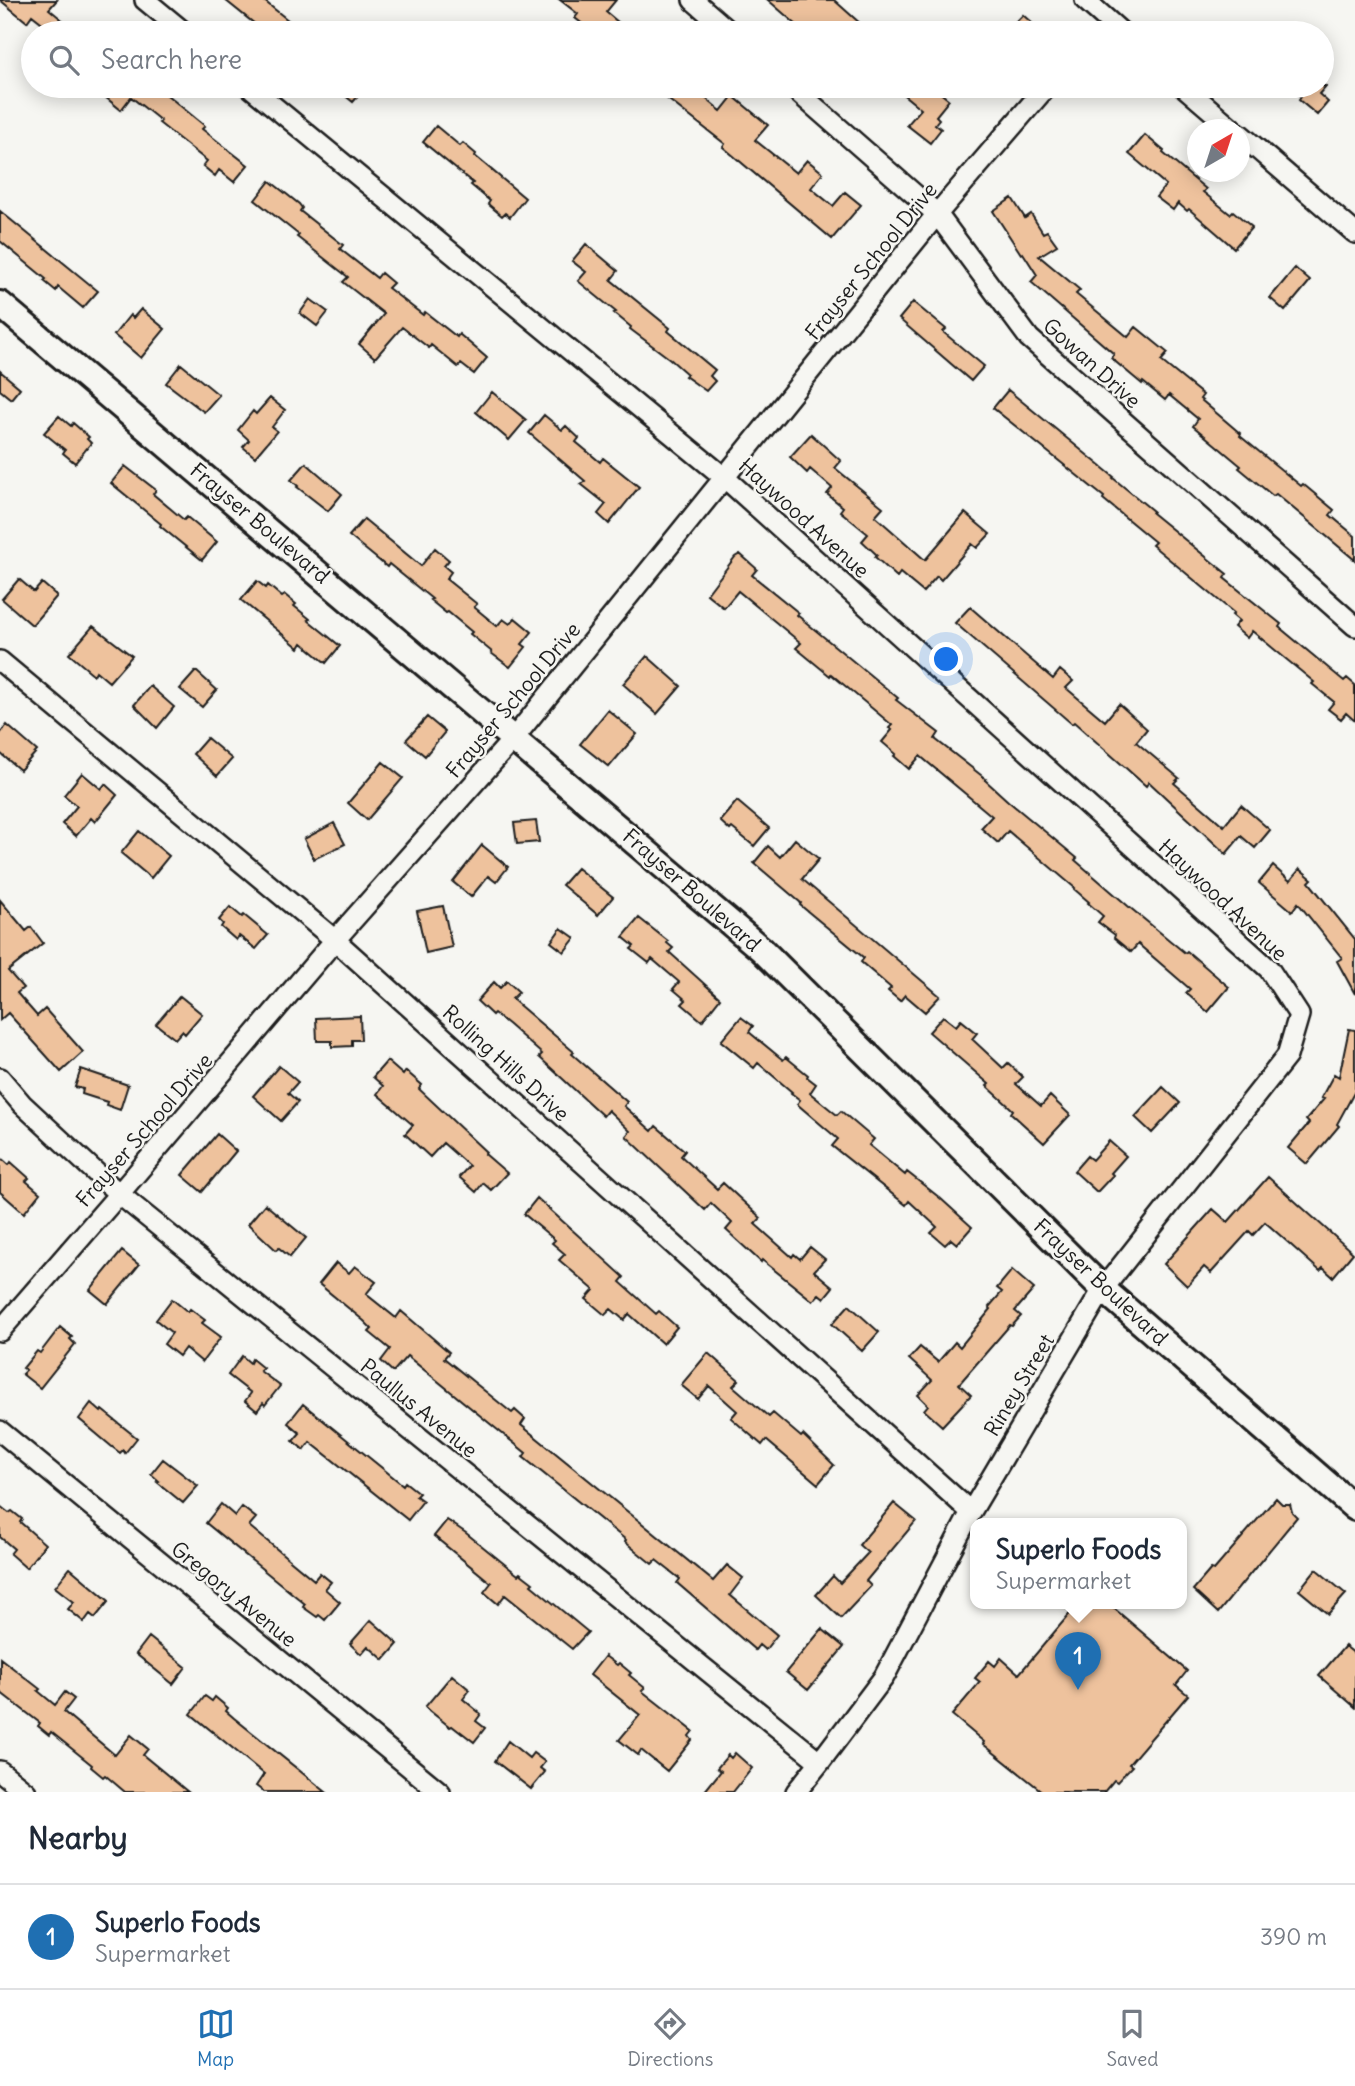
<!DOCTYPE html>
<style>
:root{--surface:#fff;--page:#f2f2f3;--text:#1f2937;--muted:#747a83;--line:#e0e1e3;--accent:#1f6fb2}
body{margin:0;font-family:Delius,sans-serif;background:var(--page);color:var(--text)}
.compass{position:absolute;left:1187px;top:119px;width:63px;height:63px;border-radius:50%;background:var(--surface);box-shadow:0 4px 18px #0003;rotate:39deg}
.you{position:absolute;left:947px;top:660px;width:24px;height:24px;margin:-18px;border:5px solid #fff;border-radius:50%;background:#1a73e8;box-shadow:0 0 0 10px #1a73e833}
.badge{display:grid;place-items:center;width:46px;height:46px;border-radius:50%;background:var(--accent);color:#fff;font-size:23px;font-weight:700}
.pin{position:absolute;translate:-50% -58px;filter:drop-shadow(0 2px 4px #0008)}
.pin::after{content:'';position:absolute;top:37px;width:24px;height:21px;background:inherit;clip-path:polygon(0 0,100% 0,50% 100%)}
.popup{position:absolute;left:970px;top:1518px;width:217px;height:91px;box-sizing:border-box;display:grid;place-content:center;border-radius:14px;background:var(--surface);filter:drop-shadow(0 2px 5px #0005);font-size:23px;white-space:nowrap;color:var(--muted)}
.popup b{font-size:26px;color:var(--text)}
.popup::after{content:'';position:absolute;left:50%;top:100%;margin-left:-14px;border:14px solid transparent;border-top-color:var(--surface)}
.list{margin:0;padding:0;list-style:none}
h2{display:flex;justify-content:space-between;align-items:center;height:91px;margin:0;padding:0 28px;font-size:30px}
h2 small{font-size:23px;font-weight:400;color:var(--muted)}
.list li{display:grid;grid-template-columns:46px 1fr auto;gap:21px;align-items:center;box-sizing:border-box;height:105px;padding:0 28px;border-top:2px solid var(--line)}
.list b{display:block;font-size:26px;white-space:nowrap}
.list p{margin:0;font-size:23px;white-space:nowrap;color:var(--muted)}
.list em{font-size:23px;font-style:normal;color:var(--muted)}
.icon{flex:none;width:38px;height:38px;fill:none;stroke:currentColor;stroke-width:2;stroke-linecap:round;stroke-linejoin:round}
.map{position:relative;flex:none;width:1355px;height:1792px;overflow:hidden}
.search{position:absolute;background:var(--surface);box-shadow:0 4px 18px #0003;left:21px;right:21px;top:21px;height:77px;display:flex;align-items:center;gap:18px;box-sizing:border-box;padding:0 24px;border-radius:38px;color:var(--muted);font-size:26px}
.sheet{height:196px;background:var(--surface)}
nav{display:flex;justify-content:space-around;align-items:center;box-sizing:border-box;height:98px;border-top:2px solid var(--line);background:var(--surface);font-size:19px;color:var(--muted)}
nav a{display:grid;justify-items:center;gap:4px}
nav .on{color:var(--accent)}
.map>svg:first-child{display:block}
</style>
<div class="map">
<svg width="1355" height="1792" viewBox="0 0 1355 1792">
<rect width="100%" height="100%" fill="#f6f6f2"/>
<filter id="ink" filterUnits="userSpaceOnUse"><feTurbulence type="fractalNoise" baseFrequency=".0143" numOctaves="2"/><feDisplacementMap in="SourceGraphic" scale="14" xChannelSelector="R" yChannelSelector="G"/><feConvolveMatrix kernelMatrix="1 2 1 2 8 2 1 2 1" color-interpolation-filters="sRGB"/></filter>
<g filter="url(#ink)">
<!-- building -->
<path fill="#eec29d" stroke="#1c1c1c" stroke-width="2" d="M0 0H57L49 9 78 33H55L32 15 27 22Z
M225 0H263L304 33H266Z
M560 0H616L606 12 631 33H594L575 18 578 14Z
M768 0H834L871 33H806Z
M1023 15 1043 33H1005Z
M112 86H156L205 126 202 129 248 165 234 182 219 170 215 176 203 166 207 161 159 123 161 121 131 97 121 110 104 96Z
M333 86H367L353 102Z
M651 86H691L721 111 733 96 768 125 755 140 796 173 807 160 823 173 811 188 833 206 845 192 861 205 832 239 723 147 725 144Z
M911 86H932L949 100 936 116 939 119 935 124 941 129 930 143 907 125 921 109 904 95Z
M1287 86H1326L1319 94 1328 102 1317 115 1299 100 1301 97Z
M436 126 460 146 463 143 476 154 475 156 525 198 510 217 505 213 502 216 488 204 490 201 471 185 473 183 423 142Z
M1145 135 1164 151 1163 153 1206 189 1203 192 1230 214 1233 211 1252 227 1234 248 1189 209 1187 211 1178 203 1173 210 1156 197 1166 185 1129 154Z
M270 181 299 204 302 208 300 211 343 245 340 249 377 278 381 273 393 283 388 288 423 315 425 312 457 337 459 334 487 358 474 374 461 364 458 367 431 345 429 348 402 327 375 358 359 344 384 314 343 282 348 277 297 237 299 235 255 200Z
M1012 198 1025 218 1031 214 1043 233 1047 231 1057 245 1039 256 1080 290 1076 294 1128 337 1136 327 1168 353 1161 361 1203 395 1200 399 1241 434 1240 436 1301 486 1303 484 1334 510 1330 515 1355 536V560L1276 494 1273 496 1239 468 1241 466 1193 426 1198 419 1169 395 1165 400 1143 382 1142 384 1111 358 1114 354 1031 282 1037 275 1023 253 1021 254 993 211Z
M0 211 98 291 83 308 58 287 56 291 44 281 46 279 0 241Z
M586 244 618 271 611 280 670 328 668 331 715 370 710 376 715 381 706 391 685 376 687 374 670 359 630 329 631 327 614 313 616 312 578 281 586 272 572 261Z
M1295 268 1310 281 1285 311 1270 298Z
M310 299 328 312 317 326 300 313Z
M913 302 946 329 943 332 984 366 971 381 899 319Z
M141 309 165 329 141 358 114 335 130 315 133 318Z
M181 364 219 395 204 412 166 383Z
M0 371 20 388 11 399 0 390Z
M1008 390 1114 477 1113 478 1153 511 1152 513 1227 574 1224 578 1281 624 1279 627 1344 681 1347 678 1355 685V721L1346 713 1341 719 1328 709 1334 702 1312 684 1314 682 1252 631 1247 638 1234 627 1239 621 1232 615 1234 613 1152 545 1155 542 1103 499 1104 497 993 408Z
M492 392 526 420 509 440 476 412Z
M270 398 285 410 272 427 277 431 255 457 243 447 249 440 238 430 253 411 256 414Z
M544 415 562 430 566 426 579 438 576 442 600 462 603 458 639 487 609 524 598 514 606 504 581 484 585 481 529 433Z
M59 416 71 426 73 423 89 437 87 439 91 443 75 463 63 453 65 450 44 433Z
M811 434 841 461 835 468 883 507 875 516 925 560 965 513 990 534 977 548 972 544 941 580 937 576 923 592 900 573 897 577 875 557 877 555 862 541 868 534 840 511 843 507 827 494 832 488 810 469 807 473 790 457Z
M306 463 342 494 328 511 297 487 298 486 291 480Z
M125 466 156 490 153 494 184 520 187 517 217 542 202 560 160 526 161 524 111 483Z
M364 519 421 566 435 548 449 560 444 566 451 572 446 579 477 604 474 607 497 626 503 619 510 624 515 618 532 632 522 644 526 647 510 667 491 653 492 652 470 634 472 632 448 612 446 613 430 600 432 599 389 564 387 567 349 536Z
M740 554 757 569 752 575 799 613 797 615 898 698 896 700 939 733 935 739 986 779 985 780 1008 801 1077 858 1075 860 1128 906 1185 953 1187 951 1229 987 1208 1012 1186 993 1190 989 1138 944 1131 952 1114 938 1115 935 1098 922 1103 916 1088 903 1089 902 1074 889 1075 888 1008 831 998 843 981 828 992 816 920 756 909 769 894 756 896 754 882 742 892 730 889 728 892 725 831 674 830 676 796 648 801 643 738 591 724 608 707 594 735 557Z
M19 579 34 592 42 583 57 596 32 625 2 599Z
M257 581 266 588 268 585 282 597 285 595 296 604 294 606 310 619 308 620 340 646 326 663 302 643 299 648 241 600Z
M970 607 1053 679 1060 670 1073 681 1066 688 1105 721 1119 704 1147 729 1136 742 1179 778 1174 783 1224 826 1241 805 1270 830 1255 848 1241 836 1226 854 1149 782 1146 786 1074 722 1072 724 955 623Z
M93 626 132 656 109 682 96 671 94 675 69 654Z
M647 656 681 686 657 714 623 684Z
M196 671 217 690 202 707 180 689Z
M150 686 174 707 157 728 134 705Z
M608 710 637 734 609 767 580 744Z
M427 717 445 732 425 756 406 740Z
M7 725 37 751 20 770 0 753V734Z
M207 738 232 759 217 776 193 754Z
M383 762 403 778 367 820 348 803Z
M82 773 101 789 105 784 117 795 95 822 91 818 76 836 62 824 77 806 64 795Z
M737 801 769 828 754 846 732 828 730 830 720 821Z
M536 821 539 842 517 844 514 823Z
M334 823 345 844 314 859 304 839Z
M139 831 169 856 151 878 121 853Z
M795 839 819 859 802 879 940 996 925 1012 905 995 900 1001 888 991 891 988 861 962 864 958 800 905 801 903 754 863 768 846 780 857Z
M482 845 508 867 496 882 488 876 471 897 453 882Z
M1273 866 1290 881 1300 869 1312 879 1309 882 1355 939V994L1337 961 1342 958 1298 903 1292 911 1259 883Z
M577 868 613 897 598 915 562 885Z
M0 900 26 931 31 927 43 943 8 971 23 988 17 993 37 1016 45 1009 83 1052 61 1072 8 1013 0 1020Z
M443 906 452 947 426 953 417 911Z
M230 907 242 917 244 915 268 935 256 949 239 936 236 940 221 927 223 924 219 920Z
M639 918 668 941 667 943 673 948 669 952 720 998 702 1021 682 1004 686 1000 673 989 679 982 652 959 649 963 631 949 634 946 623 937Z
M561 928 575 938 564 952 551 942Z
M507 981 519 992 512 999 574 1052 572 1054 627 1102 624 1106 652 1131 656 1126 685 1151 681 1156 717 1189 723 1183 761 1218 755 1224 792 1257 794 1254 800 1259 810 1247 825 1259 814 1271 833 1287 824 1298 819 1294 813 1301 762 1260 761 1262 726 1230 732 1223 711 1203 705 1210 626 1136 630 1131 608 1110 603 1116 539 1057 542 1054 509 1025 494 1013 492 1015 477 1001 494 982 500 988Z
M180 996 202 1014 185 1034 182 1031 175 1039 156 1024Z
M360 1016 361 1040H352V1046L332 1047V1041H317L316 1018Z
M943 1016 956 1026 961 1020 977 1033 972 1039 1003 1068 1008 1063 1023 1077 1016 1084 1041 1106 1050 1096 1070 1115 1044 1143 1011 1113 1013 1110 987 1086 989 1084 929 1032Z
M741 1017 753 1026 749 1032 783 1060 786 1057 808 1075 807 1077 816 1084 810 1093 837 1115 841 1111 874 1139 869 1145 905 1175 907 1172 940 1198 972 1227 957 1244 951 1239 945 1245 931 1233 937 1227 909 1201 906 1205 832 1146 838 1139 797 1104 800 1100 791 1093 792 1092 758 1063 754 1068 721 1041Z
M1349 1029 1355 1030V1091L1337 1124 1339 1126 1307 1164 1288 1148 1309 1123 1306 1120 1324 1099 1321 1098 1334 1074 1339 1077Z
M387 1061 403 1075 406 1071 422 1085 419 1089 486 1152 485 1154 507 1173 491 1190 483 1183 476 1192 459 1177 469 1166 443 1143 430 1157 405 1134 413 1125 377 1094 383 1086 373 1077Z
M279 1066 298 1082 288 1093 298 1102 281 1121 253 1096Z
M81 1069 128 1085 120 1110 106 1105 107 1102 82 1094 83 1089 75 1087Z
M1163 1087 1180 1103 1152 1133 1135 1117Z
M217 1134 236 1151 202 1192 182 1175Z
M1109 1141 1126 1156 1111 1173 1113 1175 1097 1192 1074 1171 1087 1156 1092 1160Z
M0 1157 9 1165 11 1162 29 1178 26 1181 40 1193 24 1213 0 1192Z
M1268 1177 1353 1253 1333 1277 1323 1268 1320 1271 1265 1222 1253 1235 1249 1231 1211 1273 1204 1267 1187 1286 1164 1264 1213 1209 1228 1222Z
M537 1198 624 1277 620 1282 656 1314 659 1311 677 1327 663 1344 629 1314 624 1320 611 1309 605 1315 586 1299 594 1290 559 1260 565 1254 552 1243 555 1240 524 1214Z
M265 1204 306 1238 290 1257 279 1248 276 1250 248 1224Z
M122 1251 139 1265 107 1304 90 1290Z
M336 1263 349 1273 355 1266 376 1282 366 1294 396 1318 401 1311 449 1352 444 1358 512 1413 515 1410 525 1419 521 1425 713 1581 727 1565 743 1578 730 1595 777 1635 765 1650 759 1645 755 1650 677 1583 680 1579 656 1560 652 1564 625 1542 626 1540 523 1457 526 1453 407 1356 393 1372 381 1361 390 1349 369 1332 372 1329 364 1321 319 1284Z
M1012 1270 1034 1289 1015 1311 1021 1316 1012 1326 1010 1325 959 1384 971 1395 942 1426 924 1410 928 1405 918 1395 932 1380 909 1359 920 1347 938 1362 955 1342 960 1347 991 1309 989 1307 1002 1292 997 1288Z
M172 1299 188 1312 190 1309 205 1320 202 1323 221 1337 202 1362 185 1348 179 1356 164 1344 172 1333 156 1320Z
M849 1305 879 1332 862 1351 832 1324Z
M60 1327 72 1337 70 1339 75 1344 40 1388 22 1374 26 1370 23 1368 37 1351 40 1353Z
M708 1353 739 1380 733 1386 769 1417 773 1413 801 1437 803 1435 834 1465 818 1484 766 1440 762 1445 731 1418 737 1411 709 1386 698 1399 681 1385Z
M242 1356 250 1363 252 1359 263 1368 260 1371 280 1386 265 1405 263 1403 257 1411 245 1401 251 1393 228 1375Z
M91 1403 101 1412 102 1410 137 1438 125 1453 123 1450 120 1453 111 1446 79 1419Z
M303 1404 403 1485 405 1482 419 1493 416 1496 423 1501 408 1520 310 1442 304 1450 293 1441 300 1433 288 1423Z
M163 1459 198 1486 183 1503 157 1482 159 1481 151 1474Z
M1276 1498 1282 1504H1290L1292 1512 1297 1517 1218 1613 1193 1590 1211 1569 1214 1570Z
M894 1503 916 1521 866 1581 871 1586 841 1618 816 1595 833 1576 840 1583 868 1553 859 1545Z
M221 1504 235 1516 242 1507 256 1518 249 1526 314 1580 320 1573 331 1582 325 1589 340 1602 325 1620 319 1615 317 1617 303 1607 305 1604 299 1599 206 1523Z
M0 1506 9 1513 12 1511 22 1519 20 1522 45 1544 26 1568 10 1554 14 1549 0 1537Z
M447 1520 466 1533 518 1575 520 1573 533 1583 531 1585 588 1632 572 1649 505 1595 498 1604 484 1592 491 1583 434 1536Z
M70 1568 109 1601 95 1618 90 1614 84 1622 68 1609 74 1602 55 1587Z
M1316 1569 1346 1594 1328 1614 1299 1590Z
M1078 1604H1109L1187 1671 1176 1685 1188 1695 1129 1764 1132 1766 1117 1782 1114 1780 1104 1792H1043L983 1744 984 1742 952 1715 980 1682 975 1678 989 1661 995 1666 1001 1658 1019 1674Z
M371 1620 398 1644 384 1660 368 1646 361 1654 350 1644Z
M822 1629 844 1647 808 1690 786 1672Z
M149 1637 186 1667 173 1684 136 1654Z
M1345 1646 1355 1654V1707L1319 1676Z
M605 1656 617 1665 619 1663 631 1673 629 1675 645 1688 642 1691 693 1731 689 1736 692 1740 667 1771 641 1750 638 1755 619 1740 640 1715 590 1675Z
M0 1658 40 1689 38 1691 55 1705 65 1692 74 1699 64 1712 115 1755 131 1735 148 1749 143 1755 188 1792H125L105 1775 103 1777 91 1767 92 1765 51 1732 49 1735 38 1726 40 1723 0 1692Z
M452 1675 470 1690 463 1699 481 1714 476 1721 485 1728 474 1742 461 1732V1733L452 1726 450 1727 425 1707Z
M205 1696 212 1701 215 1697 228 1708 226 1711 234 1718 326 1792H264L256 1786 264 1774 191 1714Z
M508 1741 529 1758 533 1753 545 1762 540 1768 545 1772 531 1789 495 1761Z
M735 1753 752 1768 733 1792H704L721 1771 717 1768 728 1755 731 1758Z"/>
<g fill="none" stroke-linecap="round" stroke-linejoin="round">
<!-- minor casing -->
<g stroke="#1c1c1c" stroke-width="24">
<path id="minor" d="M145 0 185 33
M693 0 731 33
M1085 0 1122 33
M249 86 725 478 1269 969 1299 1015 1287 1056 1103 1289 971 1512 884 1677 820 1762 796 1792
M791 86 937 214 1029 338 1355 626
M1183 86 1234 130
M1240 134 1355 233
M0 661 335 940 971 1512
M0 1078 22 1104 119 1194 820 1762
M0 1331 119 1194 335 940 514 738 937 214 1047 86
M0 1431 440 1792
M0 1771 26 1792"/>
</g>
<!-- major casing -->
<g stroke="#1c1c1c" stroke-width="30">
<path id="major" d="M0 304 761 949 1103 1289 1355 1508"/>
</g>
<!-- minor -->
<use href="#minor" stroke="#f6f6f2" stroke-width="19"/>
<!-- major -->
<use href="#major" stroke="#f6f6f2" stroke-width="24"/>
</g>
</g>
<g text-anchor="middle" dominant-baseline="central" stroke-width="5" stroke-linejoin="round" paint-order="stroke">
<!-- street labels -->
<g font-size="21" fill="#1c1c1c" stroke="#f6f6f2">
<text transform="translate(871 261) rotate(-51)">Frayser School Drive</text>
<text transform="translate(1092 363) rotate(42)">Gowan Drive</text>
<text transform="translate(804 518) rotate(42)">Haywood Avenue</text>
<text transform="translate(260 523) rotate(40)">Frayser Boulevard</text>
<text transform="translate(513 700) rotate(-50)">Frayser School Drive</text>
<text transform="translate(692 890) rotate(41)">Frayser Boulevard</text>
<text transform="translate(1223 900) rotate(43)">Haywood Avenue</text>
<text transform="translate(506 1063) rotate(42)">Rolling Hills Drive</text>
<text transform="translate(144 1130) rotate(-49)">Frayser School Drive</text>
<text transform="translate(1101 1282) rotate(43)">Frayser Boulevard</text>
<text transform="translate(1019 1385) rotate(-59)">Riney Street</text>
<text transform="translate(419 1408) rotate(39)">Paullus Avenue</text>
<text transform="translate(234 1594) rotate(39)">Gregory Avenue</text>
</g>
</g>
</svg>
<svg class="compass" viewBox="-18 -18 36 36"><path d="M0-13l5 13h-10z" fill="#e53935"/><path d="M0 13l5-13h-10z" fill="#747a83"/></svg>
<div class="you"></div>
<div class="pin badge" style="left:1078px;top:1690px">1</div>
<div class="popup"><b>Superlo Foods</b>Supermarket</div>
<div class="search"><svg class="icon" aria-label="search" viewBox="0 0 24 24"><circle cx="10" cy="10" r="6"/><path d="M15 15l6 6"/></svg>Search here</div>
</div>
<section class="sheet">
<h2>Nearby<small></small></h2>
<ul class="list">
<li><span class="badge">1</span><div><b>Superlo Foods</b><p>Supermarket</p></div><em>390 m</em></li>
</ul>
</section>
<nav>
<a class="on"><svg class="icon" aria-label="map" viewBox="0 0 24 24"><path d="M3 6l6-2 6 2 6-2v14l-6 2-6-2-6 2zM9 4v14M15 6v14"/></svg>Map</a>
<a><svg class="icon" aria-label="directions" viewBox="0 0 24 24"><path d="M12 3l9 9-9 9-9-9zM9 14v-3h6M13 9l2 2-2 2"/></svg>Directions</a>
<a><svg class="icon" aria-label="saved" viewBox="0 0 24 24"><path d="M7 4h10v16l-5-4-5 4z"/></svg>Saved</a>
</nav>
